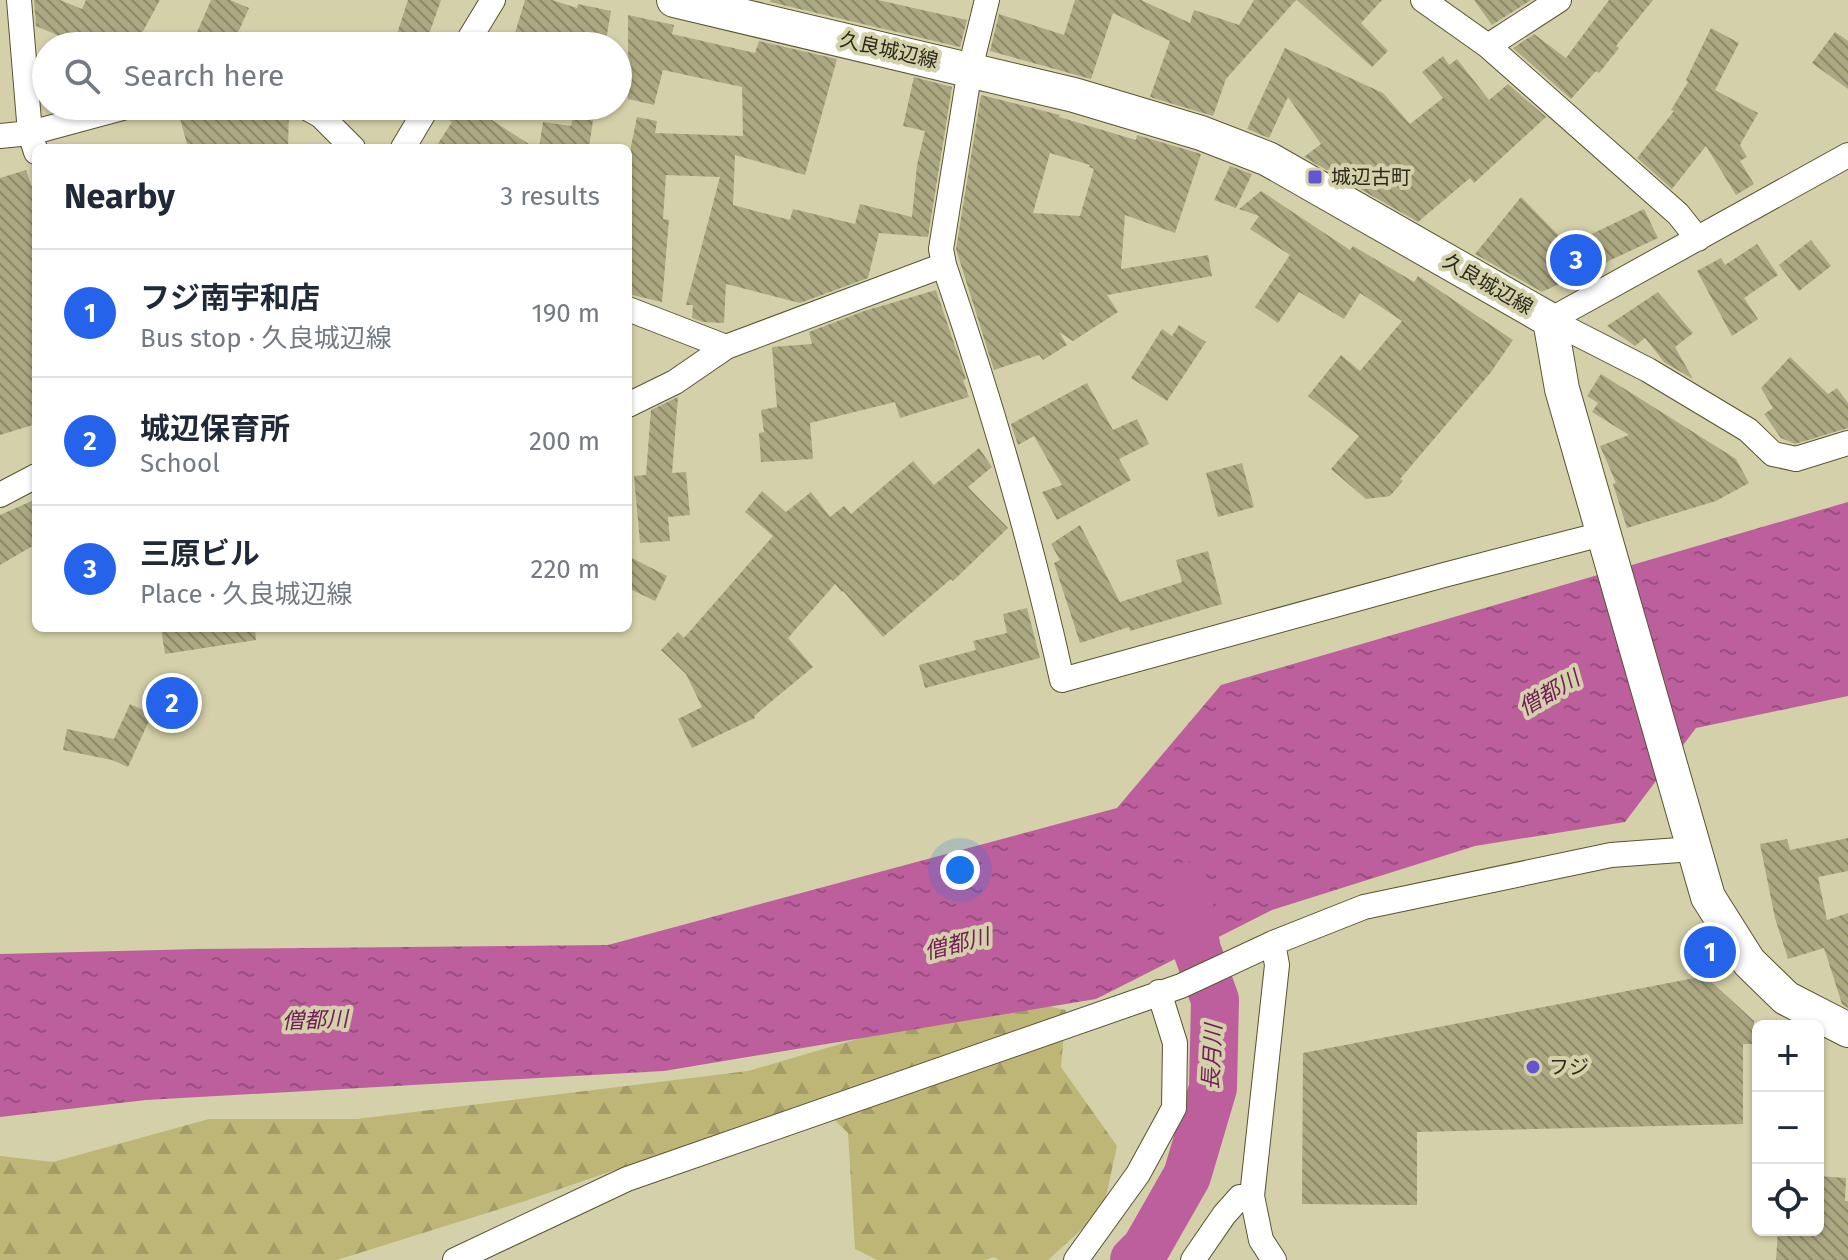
<!DOCTYPE html>
<meta charset="utf-8">
<style>
:root{--surface:#fff;--page:#f2f2f3;--text:#1f2937;--muted:#747a83;--line:#e0e1e3;--accent:#2563eb}
body{margin:0;font-family:"Fira Sans","Noto Sans JP",sans-serif;background:var(--page);color:var(--text)}
.controls{position:absolute;right:24px;bottom:24px;display:grid;overflow:hidden;border-radius:12px;box-shadow:0 2px 6px #0004}
.controls button{width:72px;height:72px;display:grid;place-items:center;padding:0;border:0;border-bottom:2px solid var(--line);background:var(--surface);color:var(--text);font:40px sans-serif}
.you{position:absolute;left:960px;top:870px;width:28px;height:28px;margin:-20px;border:6px solid #fff;border-radius:50%;background:#1a73e8;box-shadow:0 0 0 12px #1a73e833}
.badge{display:grid;place-items:center;width:52px;height:52px;border-radius:50%;background:var(--accent);color:#fff;font-size:26px;font-weight:700}
.pin{position:absolute;translate:-50% -50%;border:4px solid #fff;box-shadow:0 2px 8px #0006}
.list{margin:0;padding:0;list-style:none}
h2{display:flex;justify-content:space-between;align-items:center;height:104px;margin:0;padding:0 32px;font-size:34px}
h2 small{font-size:26px;font-weight:400;color:var(--muted)}
.list li{display:grid;grid-template-columns:52px 1fr auto;gap:24px;align-items:center;box-sizing:border-box;height:128px;padding:0 32px;border-top:2px solid var(--line)}
.list b{display:block;font-size:30px;white-space:nowrap}
.list p{margin:0;font-size:26px;white-space:nowrap;color:var(--muted)}
.list em{font-size:26px;font-style:normal;color:var(--muted)}
.icon{flex:none;width:44px;height:44px;fill:none;stroke:currentColor;stroke-width:2;stroke-linecap:round;stroke-linejoin:round}
.map{position:relative;flex:none;width:1848px;height:1260px;overflow:hidden}
.search{position:absolute;background:var(--surface);box-shadow:0 2px 6px #0004;left:32px;top:32px;width:600px;height:88px;display:flex;align-items:center;gap:20px;box-sizing:border-box;padding:0 28px;border-radius:44px;color:var(--muted);font-size:30px}
.panel{position:absolute;background:var(--surface);box-shadow:0 2px 6px #0004;left:32px;top:144px;width:600px;height:488px;border-radius:12px}
.map>svg:first-child{display:block}
</style>
<div class="map">
<svg width="1848" height="1260" viewBox="0 0 1848 1260">
<defs>
<pattern id="forest-firs" width="22" height="20" patternUnits="userSpaceOnUse" patternTransform="scale(2)"><rect width="22" height="20" fill="#beb676"/><path d="M5 1l3.5 6h-7zM16 11l3.5 6h-7z" fill="#a39c66"/></pattern>
<pattern id="water-ripples" width="26" height="14" patternUnits="userSpaceOnUse" patternTransform="scale(2)"><rect width="26" height="14" fill="#bd5f9d"/><path d="M2 4q2-2 4 0t4 0M15 11q2-2 4 0t4 0" fill="none" stroke="#9a4e7f"/></pattern>
<pattern id="building-back-hatch" width="6" height="6" patternUnits="userSpaceOnUse" patternTransform="scale(2)"><rect width="6" height="6" fill="#aca882"/><path d="M-1 5l2 2M0 0l6 6M5-1l2 2" fill="none" stroke="#8c896a"/></pattern>
</defs>
<rect width="100%" height="100%" fill="#d4d0a9"/>
<!-- forest -->
<path fill="url(#forest-firs)" d="M1032 1003 1066 1010 1061 1067 1117 1146 1103 1210 1048 1260H999L994 1257 985 1260H877L855 1249 848 1133 815 1101 525 1201 337 1260H0V1156L53 1162 209 1119H357L748 1071 963 1008Z"/>
<!-- water -->
<path fill="url(#water-ripples)" d="M1848 502V696L1696 728 1625 822 1475 846 1272 910 1096 999 664 1071 146 1100 0 1117V954L198 949 608 945 1117 808 1221 685Z"/>
<g fill="none" stroke-linecap="round" stroke-linejoin="round">
<!-- river -->
<path stroke="#bd5f9d" stroke-width="48" d="M1134 1260 1146 1248 1187 1176 1213 1088 1215 1000 1197 950 1185 886"/>
</g>
<!-- building -->
<path fill="url(#building-back-hatch)" fill-rule="evenodd" d="M34 0H60L82 9 86 0H160L135 46H83L36 26Z
M211 0H230L249 8 232 46H191Z
M408 0H441L425 46H393Z
M525 0H552L577 8 578 4 611 11 605 46H511Z
M771 0H878L967 20 960 47 770 2Z
M1075 0H1141L1190 23 1194 10 1239 25 1254 0H1296L1226 79 1213 116 1150 97 1170 41 1113 13 1091 79 990 51 999 14 1064 35Z
M1297 0H1382L1361 23 1388 51 1372 67Z
M1474 0H1531L1492 25Z
M1609 0H1653L1616 46 1619 48 1599 73 1596 71 1571 99 1513 48 1534 34 1566 58Z
M628 15 674 25 672 34 755 53 759 41 837 59 805 175 735 155 733 205 790 220 793 209 855 224 860 204 912 217 917 165 925 131 903 126 914 77 952 87 928 237 879 233 868 278 800 303 726 284 724 323 703 322 692 318 693 305H686L720 177 666 175 663 219 669 220 662 302 628 294V161L637 117 657 121 655 133 743 136 742 87 663 70 654 105 628 99Z
M1711 28 1739 43 1715 90 1758 113 1740 145 1747 157 1740 161 1754 184 1736 195 1706 146 1672 189 1637 158 1674 111 1671 110 1688 82 1686 80Z
M1835 32 1848 41V89L1812 63Z
M1285 48 1383 93 1410 124 1443 98 1422 72 1443 56 1449 65 1457 59 1489 100 1508 84 1546 117 1474 183 1470 178 1418 222 1304 157 1321 144 1288 97 1269 138 1247 129Z
M981 95 1060 115 1059 117 1136 140 1137 135 1201 154 1175 233 1125 215 1121 269 1208 255 1212 276 1107 295 1118 312 1073 341 1059 332 1067 345 1043 360 1039 355 994 370 956 249ZM1050 153 1090 165 1089 167 1094 169 1080 216 1033 213Z
M196 106H207L208 109 289 112 288 148H188L180 118Z
M443 106H470L535 148H435L452 122 441 114Z
M575 106H595L589 148H539L543 122 571 126Z
M1230 166 1252 174 1236 208 1214 200Z
M26 170 36 199V424L0 435V178Z
M1261 191 1350 250 1353 246 1414 282 1418 276 1513 340 1491 372 1400 479 1403 481 1390 496 1366 499 1331 469 1359 436 1308 396 1341 355 1360 371 1402 321 1360 293 1344 319 1299 292 1278 323 1255 307 1290 255 1250 229 1259 216 1239 209Z
M1521 197 1565 242 1576 234 1579 240 1644 209 1658 238 1542 292 1475 254Z
M1811 240 1831 266 1799 291 1779 265Z
M1757 244 1778 275 1744 298 1758 319 1732 336 1697 271 1721 258 1725 265Z
M936 290 966 379 963 380 969 397 900 418 895 402 810 423 813 459 761 462 759 433 764 432 761 410 777 407 772 347 812 344 809 332 864 311Z
M1658 292 1693 333 1675 347 1693 379 1664 362 1645 338 1635 346 1607 326Z
M1179 325 1206 342 1167 401 1131 378 1162 329 1172 336Z
M1790 357 1828 394 1837 388 1848 403V428L1795 444 1781 438 1764 414 1773 408 1761 388Z
M1601 374 1736 459 1749 483 1716 501 1627 528 1613 484 1616 483 1600 446 1629 435 1592 412 1598 403 1587 396Z
M1087 383 1113 430 1137 419 1149 444 1119 459 1131 480 1057 520 1042 492 1062 485 1034 436 1018 445 1011 424Z
M678 397 672 473 686 472 690 515 668 517 670 541 640 543 634 476 646 475 651 410Z
M979 448 992 467 968 487 1008 528 953 581 951 579 883 637 843 591 842 592 835 584 788 638 813 667 754 716 755 718 692 748 678 719 702 707 686 674 661 650 678 632 684 638 773 536 745 512 762 491 786 512 811 492 830 517 844 506 851 514 913 461 934 485Z
M1242 463 1254 507 1218 517 1206 473Z
M36 499V544L0 565V515Z
M1080 525 1120 602 1182 582 1176 560 1208 551 1222 604 1130 631 1129 627 1080 643 1054 563 1060 560 1051 544Z
M628 556 667 576 655 601 628 588Z
M1027 608 1040 658 925 688 919 665 976 650 973 641 1007 633 1003 614Z
M161 628H255L256 640 165 654Z
M130 704 152 714 128 767 112 760 63 750 67 729 114 739Z
M1848 838V871L1818 877 1827 920 1848 913V1008L1842 1004 1824 948 1788 959 1775 918 1760 844 1787 839 1790 850Z
M1705 976 1754 1021V1044H1743V1124L1417 1132V1205L1302 1204 1303 1053Z
M1818 1176 1846 1178 1845 1201H1848V1260H1776L1778 1230H1818Z"/>
<g fill="none" stroke-linecap="round" stroke-linejoin="round">
<!-- minor casing -->
<g stroke="#585431" stroke-width="26">
<path id="minor" d="M19 0 30 133 36 152
M987 0 970 69 941 249 944 265C991 402 1031 539 1062 680L1444 575 1606 533
M1423 0 1488 46 1678 214 1698 239
M465 46 493 0
M1488 46 1559 0
M303 106 321 116 353 148
M0 136 30 133 130 106
M403 148 428 106
M628 309 726 347
M1550 320 1848 155
M1550 320 1648 370 1748 430 1773 454 1796 459 1848 443
M628 405 675 382 726 347 944 265
M0 495 36 476
M1273 943 1277 965 1252 1196 1261 1240 1274 1260
M455 1260 627 1179 1181 986 1273 943 1364 907 1611 855 1693 849
M1076 1260 1138 1174 1174 1108 1175 1043 1159 992
M1193 1260 1224 1215 1240 1197 1252 1196"/>
</g>
<!-- secondary casing -->
<g stroke="#585431" stroke-width="36">
<path id="secondary" d="M674 0 1074 95 1201 133 1268 159 1550 320 1562 389 1708 897 1749 962 1786 998 1848 1030"/>
</g>
<!-- minor -->
<use href="#minor" stroke="#fff" stroke-width="24"/>
<!-- secondary -->
<use href="#secondary" stroke="#fff" stroke-width="34"/>
</g>
<!-- markers -->
<g fill="#6257d0" stroke="#d4d0a9" stroke-width="3">
<rect x="1307" y="169" width="16" height="16" rx="4"/>
<circle cx="1533" cy="1067" r="8"/>
</g>
<g text-anchor="middle" dominant-baseline="central" stroke-width="8" stroke-linejoin="round" paint-order="stroke">
<!-- street labels -->
<g font-size="20" fill="#2b291a" stroke="#d4d0a9">
<text transform="translate(889 50) rotate(13)">久良城辺線</text>
<text transform="translate(1488 284) rotate(30)">久良城辺線</text>
</g>
<!-- poi labels -->
<g font-size="20" fill="#2b291a" stroke="#d4d0a9" text-anchor="start">
<text x="1331" y="177">城辺古町</text>
<text x="1549" y="1067">フジ</text>
</g>
<!-- water labels -->
<g font-size="22" font-style="italic" fill="#721c58" stroke="#d4d0a9">
<text transform="translate(1549 693) rotate(-30)">僧都川</text>
<text transform="translate(957 944) rotate(-14)">僧都川</text>
<text transform="translate(315 1020) rotate(-2)">僧都川</text>
<text transform="translate(1212 1057) rotate(-87)">長月川</text>
</g>
</g>
</svg>
<div class="controls">
<button>+</button>
<button>−</button>
<button><svg class="icon" aria-label="locate" viewBox="0 0 24 24"><circle cx="12" cy="12" r="6"/><path d="M12 2v4M12 18v4M2 12h4M18 12h4"/></svg></button>
</div>
<div class="you"></div>
<div class="pin badge" style="left:1710px;top:952px">1</div>
<div class="pin badge" style="left:172px;top:703px">2</div>
<div class="pin badge" style="left:1576px;top:260px">3</div>
<div class="search"><svg class="icon" aria-label="search" viewBox="0 0 24 24"><circle cx="10" cy="10" r="6"/><path d="M15 15l6 6"/></svg>Search here</div>
<section class="panel">
<h2>Nearby<small>3 results</small></h2>
<ul class="list">
<li><span class="badge">1</span><div><b>フジ南宇和店</b><p>Bus stop · 久良城辺線</p></div><em>190 m</em></li>
<li><span class="badge">2</span><div><b>城辺保育所</b><p>School</p></div><em>200 m</em></li>
<li><span class="badge">3</span><div><b>三原ビル</b><p>Place · 久良城辺線</p></div><em>220 m</em></li>
</ul>
</section>
</div>
